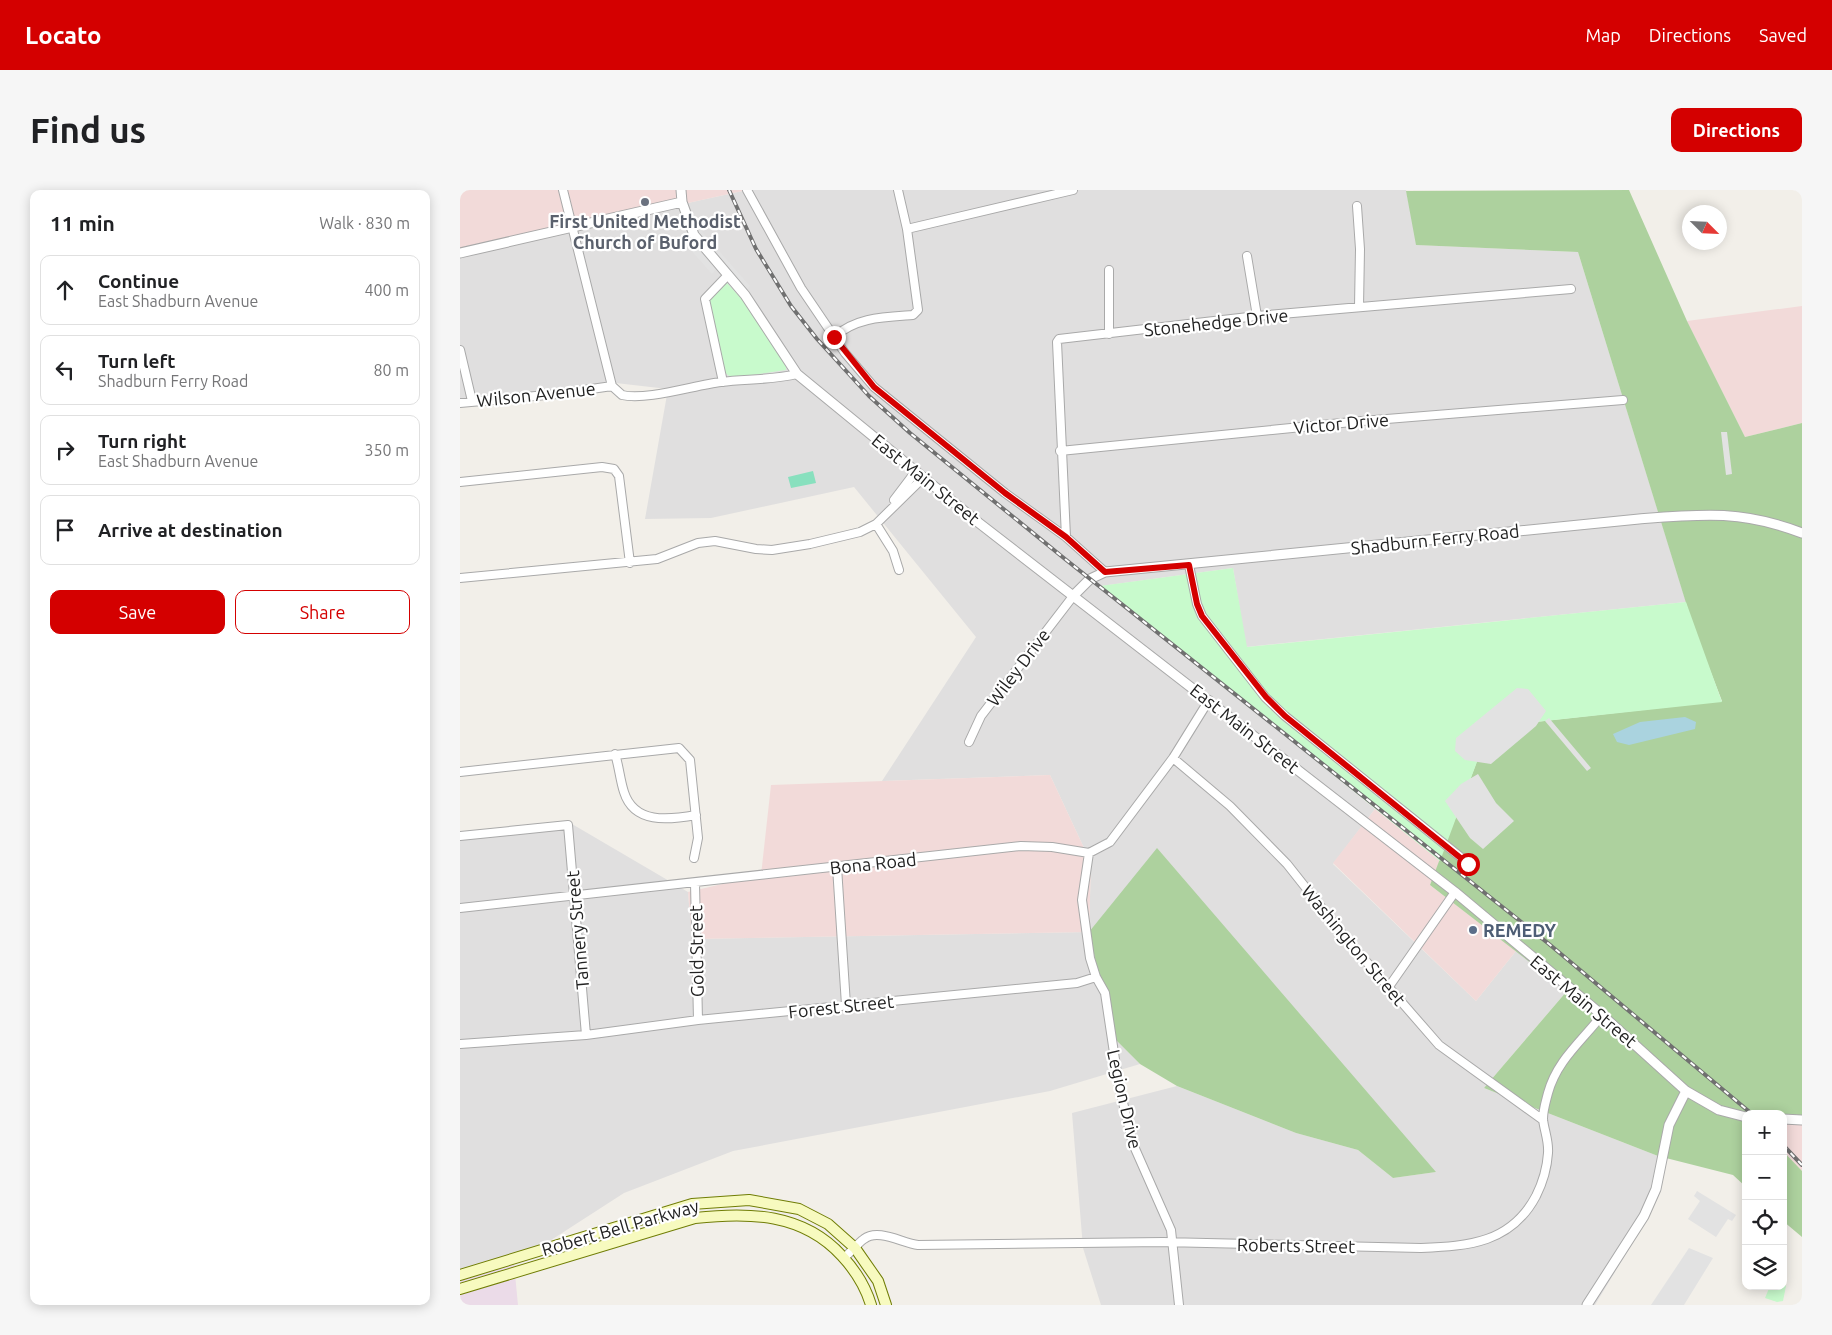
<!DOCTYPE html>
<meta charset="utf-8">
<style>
:root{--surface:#fff;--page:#f6f6f6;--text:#202124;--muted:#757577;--line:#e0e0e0;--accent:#d40000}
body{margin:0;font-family:Ubuntu,sans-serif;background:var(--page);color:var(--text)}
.controls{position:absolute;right:15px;bottom:15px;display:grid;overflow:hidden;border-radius:10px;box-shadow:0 2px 12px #0003}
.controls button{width:45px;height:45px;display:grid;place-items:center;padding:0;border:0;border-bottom:1px solid var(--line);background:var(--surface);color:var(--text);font:25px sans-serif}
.compass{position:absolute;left:1222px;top:15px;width:45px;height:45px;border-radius:50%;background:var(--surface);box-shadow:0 2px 12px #0003;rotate:114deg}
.stop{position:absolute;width:15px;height:15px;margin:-11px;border:4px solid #d40000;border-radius:50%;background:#fff}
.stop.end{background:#d40000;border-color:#fff;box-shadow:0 1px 5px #0008}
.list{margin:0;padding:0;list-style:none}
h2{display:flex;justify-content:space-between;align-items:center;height:65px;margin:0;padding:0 20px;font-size:21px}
h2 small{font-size:16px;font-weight:400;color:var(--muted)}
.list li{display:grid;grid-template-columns:32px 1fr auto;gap:15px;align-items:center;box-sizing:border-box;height:70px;margin:0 10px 10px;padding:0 10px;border:1px solid var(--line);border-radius:10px}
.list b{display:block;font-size:19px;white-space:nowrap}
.list p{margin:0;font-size:16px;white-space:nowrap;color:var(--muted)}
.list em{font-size:16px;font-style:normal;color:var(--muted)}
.actions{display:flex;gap:10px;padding:15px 20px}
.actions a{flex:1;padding:11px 0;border:1px solid var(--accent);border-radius:10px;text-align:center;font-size:18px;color:var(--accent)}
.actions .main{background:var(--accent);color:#fff}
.icon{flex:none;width:28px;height:28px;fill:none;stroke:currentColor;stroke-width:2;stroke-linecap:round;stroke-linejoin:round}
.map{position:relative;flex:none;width:1342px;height:1115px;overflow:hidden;border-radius:10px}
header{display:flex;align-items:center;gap:30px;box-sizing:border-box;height:70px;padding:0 25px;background:var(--accent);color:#fff}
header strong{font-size:24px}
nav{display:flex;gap:28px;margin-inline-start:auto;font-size:18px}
.intro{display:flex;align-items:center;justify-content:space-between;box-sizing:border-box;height:120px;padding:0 30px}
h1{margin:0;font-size:35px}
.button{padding:12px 22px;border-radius:10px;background:var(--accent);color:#fff;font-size:18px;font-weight:700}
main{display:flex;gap:30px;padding:0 30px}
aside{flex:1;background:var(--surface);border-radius:10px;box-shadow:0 2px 12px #0003}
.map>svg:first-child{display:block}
</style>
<header>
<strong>Locato</strong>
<nav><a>Map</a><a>Directions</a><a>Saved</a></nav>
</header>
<div class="intro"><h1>Find us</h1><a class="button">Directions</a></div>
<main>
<aside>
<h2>11 min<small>Walk · 830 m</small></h2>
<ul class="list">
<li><svg class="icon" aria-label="ahead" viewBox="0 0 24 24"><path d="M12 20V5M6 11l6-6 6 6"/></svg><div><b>Continue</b><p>East Shadburn Avenue</p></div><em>400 m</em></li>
<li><svg class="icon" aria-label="left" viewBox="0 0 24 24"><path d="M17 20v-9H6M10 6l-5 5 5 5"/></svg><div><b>Turn left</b><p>Shadburn Ferry Road</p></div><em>80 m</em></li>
<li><svg class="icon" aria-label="right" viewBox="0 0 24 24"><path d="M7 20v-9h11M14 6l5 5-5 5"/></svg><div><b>Turn right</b><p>East Shadburn Avenue</p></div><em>350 m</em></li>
<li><svg class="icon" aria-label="arrive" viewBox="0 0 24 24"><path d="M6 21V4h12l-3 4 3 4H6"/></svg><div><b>Arrive at destination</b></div></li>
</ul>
<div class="actions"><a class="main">Save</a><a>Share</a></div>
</aside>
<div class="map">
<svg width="1342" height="1115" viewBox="0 0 1342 1115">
<rect width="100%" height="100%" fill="#f2efe9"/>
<!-- residential -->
<path fill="#e0dfdf" d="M287 0H946L957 55 1118 62 1226 412 786 457 773 378 641 396 915 619 873 674 1016 811 1056 761 1107 801 1024 898 1198 966 1181 1039 1135 1115H641L623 1058 612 923 717 896 836 943 898 960 933 988 976 982 653 847 680 874 590 901 273 961 164 1003 54 1074 0 1091V646L112 634 228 702 232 749 629 742 631 673 590 585 422 591 516 447 394 297 251 328 185 329 208 199 147 192 0 215V63Z"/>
<!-- commercial -->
<path fill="#f2dad9" d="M0 0H287L0 63Z
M1342 116V233L1285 247 1227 131Z
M590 585 631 673 629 742 232 749 228 702 301 685 311 595Z
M915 619 980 671 970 695 1056 761 1016 811 873 673Z
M1323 931 1342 932V981L1323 961Z"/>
<!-- industrial -->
<path fill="#ebdbe8" d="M54 1074 58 1115H0V1091Z"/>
<!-- forest -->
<path fill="#add19e" d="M1169 0 1227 131 1285 247 1342 233V932L1323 931V924H1286V997L1273 985 1198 966 1024 898 1107 801 970 695 1030 537 1262 511 1234 439 1118 62 956 55 946 1Z
M697 658 976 982 933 988 898 960 836 943 717 896 680 874 653 847 629 742Z
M1323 961 1342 981V1047L1323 1031Z"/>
<!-- park -->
<path fill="#c8facc" d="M267 93 288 116 326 176V180L272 188 264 182 248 108 262 94Z
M773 378 787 457 1226 412 1262 512 1030 537 980 671 640 396Z
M1323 1093 1326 1096 1323 1111 1317 1112 1305 1108 1310 1096H1323Z"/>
<!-- pitch -->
<path fill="#88e0be" d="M353 281 356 293 331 298 328 287Z"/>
<!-- parking -->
<path fill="#e2e2e2" d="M235 25 243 43 290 96 286 100 260 74 252 84 230 59 239 49 230 26Z
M1261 242H1267L1272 284 1266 285Z
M1057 498 1068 499 1086 521 1076 536 1031 574 1005 570 995 561 996 548Z
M1089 528 1131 578 1127 581 1085 531Z
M1018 584 1036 613 1054 631 1023 659 1010 648 985 611 1001 594Z
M1237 1001 1276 1025 1272 1031 1268 1029 1256 1047 1228 1029 1240 1011 1234 1006Z
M1229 1058 1253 1068 1224 1115H1191Z"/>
<!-- water -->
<path fill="#aad3df" d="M1225 527 1236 532 1235 539 1169 555 1157 552 1153 544 1180 532Z"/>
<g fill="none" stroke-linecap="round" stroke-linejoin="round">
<!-- minor casing -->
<g stroke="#a9a9a9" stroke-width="10">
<path id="minor" d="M103 0 152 196 162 205C186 211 235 195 261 192 287 189 312 190 337 184
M287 0 341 98 385 163 414 197 545 303 606 347 645 382
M897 16 900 59 899 117
M447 39 613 0
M787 66 797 126
M649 80V144
M374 147C396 127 424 127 453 125L458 120 447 39 438 0
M0 160 12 211
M263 192 245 109 268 85
M0 213 97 204 152 196
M600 261 902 231 1163 210
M0 292 142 277 154 279 159 286 170 373
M434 310 456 281
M416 334 433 361 439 380
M606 347 597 152 599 149 797 126 1111 99
M729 375 737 414 742 426 805 507 825 526 1008 673
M0 388 197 369 238 353 255 351 296 359 312 360 350 354 400 342 416 334 464 287
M509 552 521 526 614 405
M155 564C159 576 160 590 164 602 174 634 208 630 236 625
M713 568 770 616 827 674 884 746 979 855 1083 930
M0 582 219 558 230 570 238 648 234 668
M0 646 108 635 126 845
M377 677 386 815
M235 693 238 830
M0 718 561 656 592 657 629 663 650 652 713 568 749 510
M636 787 645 803 659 896 673 954 711 1040 719 1115
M928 798 995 702
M0 854 126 845 238 830 617 793 636 787 630 768 622 710 629 663
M384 1068C391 1062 397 1054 404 1049 418 1038 442 1053 458 1055L703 1052 961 1058C1009 1056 1051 1053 1076 1006 1083 992 1087 979 1088 963 1089 951 1084 940 1083 929 1083 920 1086 911 1088 903 1097 870 1122 851 1142 825"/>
</g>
<!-- tertiary casing -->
<g stroke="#a9a9a9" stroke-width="11">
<path id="tertiary" d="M221 0 222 12 234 45 285 105 337 184 519 333 995 702 1142 825 1226 901 1259 920 1286 927
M0 63 222 12
M614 405 630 389 645 382 1179 329C1242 324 1282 320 1342 343
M1323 929 1342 930
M1127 1115 1184 1026 1196 999 1209 935 1226 901"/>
</g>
<!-- secondary casing -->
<g stroke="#707d05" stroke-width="12">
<path id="secondary" d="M0 1085 232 1014 289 1010 339 1019 368 1034 395 1058 418 1091 426 1115
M0 1099 235 1028C289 1022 343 1023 382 1066 396 1081 405 1095 411 1115"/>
</g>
<!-- minor -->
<use href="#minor" stroke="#fff" stroke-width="8"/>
<!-- tertiary -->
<use href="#tertiary" stroke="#fff" stroke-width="9"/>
<!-- secondary -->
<use href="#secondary" stroke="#f7fabf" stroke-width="10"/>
<!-- rail casing -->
<g stroke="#707070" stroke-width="4">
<path id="rail" d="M269 0 296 59 331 116 357 149 409 206 450 243 605 369 1089 754 1292 924
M1323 955 1342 975"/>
</g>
<!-- rail -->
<use href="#rail" stroke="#fff" stroke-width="2" stroke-dasharray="5.5" stroke-linecap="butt"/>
</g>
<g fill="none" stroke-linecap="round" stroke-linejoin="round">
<!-- route -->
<path stroke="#d40000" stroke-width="6" d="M374 147 414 197 545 303 606 347 645 382 729 375 737 414 742 426 806 507 825 526 1008 674"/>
</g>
<!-- markers -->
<circle fill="#6b7280" stroke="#fff" stroke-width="2" cx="185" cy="12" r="5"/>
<circle fill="#5c6f8a" stroke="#fff" stroke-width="2" cx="1013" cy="740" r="5"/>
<g text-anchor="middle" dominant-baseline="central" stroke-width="4.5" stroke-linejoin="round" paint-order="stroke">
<!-- worship labels -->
<g font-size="18" font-weight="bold" fill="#5b616d" stroke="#fff">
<text x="185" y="31">First United Methodist<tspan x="185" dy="21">Church of Buford</tspan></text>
</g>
<!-- street labels -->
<g font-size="18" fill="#222" stroke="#fff">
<text transform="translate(756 132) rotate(-6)">Stonehedge Drive</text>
<text transform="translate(76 204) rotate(-6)">Wilson Avenue</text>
<text transform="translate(881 233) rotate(-5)">Victor Drive</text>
<text transform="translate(466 289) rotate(39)">East Main Street</text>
<text transform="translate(975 349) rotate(-6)">Shadburn Ferry Road</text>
<text transform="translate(558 477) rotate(-53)">Wiley Drive</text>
<text transform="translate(785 538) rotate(38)">East Main Street</text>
<text transform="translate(413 673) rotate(-6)">Bona Road</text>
<text transform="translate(117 740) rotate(-95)">Tannery Street</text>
<text transform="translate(894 755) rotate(50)">Washington Street</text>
<text transform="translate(236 761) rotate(-91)">Gold Street</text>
<text transform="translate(1124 811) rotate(40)">East Main Street</text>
<text transform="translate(381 816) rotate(-6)">Forest Street</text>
<text transform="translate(665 909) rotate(77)">Legion Drive</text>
<text transform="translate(160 1037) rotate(-16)">Robert Bell Parkway</text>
<text transform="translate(836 1055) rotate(1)">Roberts Street</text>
</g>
<!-- service labels -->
<g font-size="18" font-weight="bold" fill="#4e5e75" stroke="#fff" text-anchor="start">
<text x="1023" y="740">REMEDY</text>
</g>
</g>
</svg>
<div class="controls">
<button>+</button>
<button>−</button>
<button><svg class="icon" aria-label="locate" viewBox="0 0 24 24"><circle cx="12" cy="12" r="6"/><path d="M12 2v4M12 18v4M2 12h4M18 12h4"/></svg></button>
<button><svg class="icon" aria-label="layers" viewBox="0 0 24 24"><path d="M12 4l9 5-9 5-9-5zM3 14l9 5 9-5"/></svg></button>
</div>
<svg class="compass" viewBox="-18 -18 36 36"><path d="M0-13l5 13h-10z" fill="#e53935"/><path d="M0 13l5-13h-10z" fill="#757577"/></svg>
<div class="stop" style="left:1008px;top:674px"></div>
<div class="stop end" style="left:374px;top:147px"></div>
</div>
</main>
